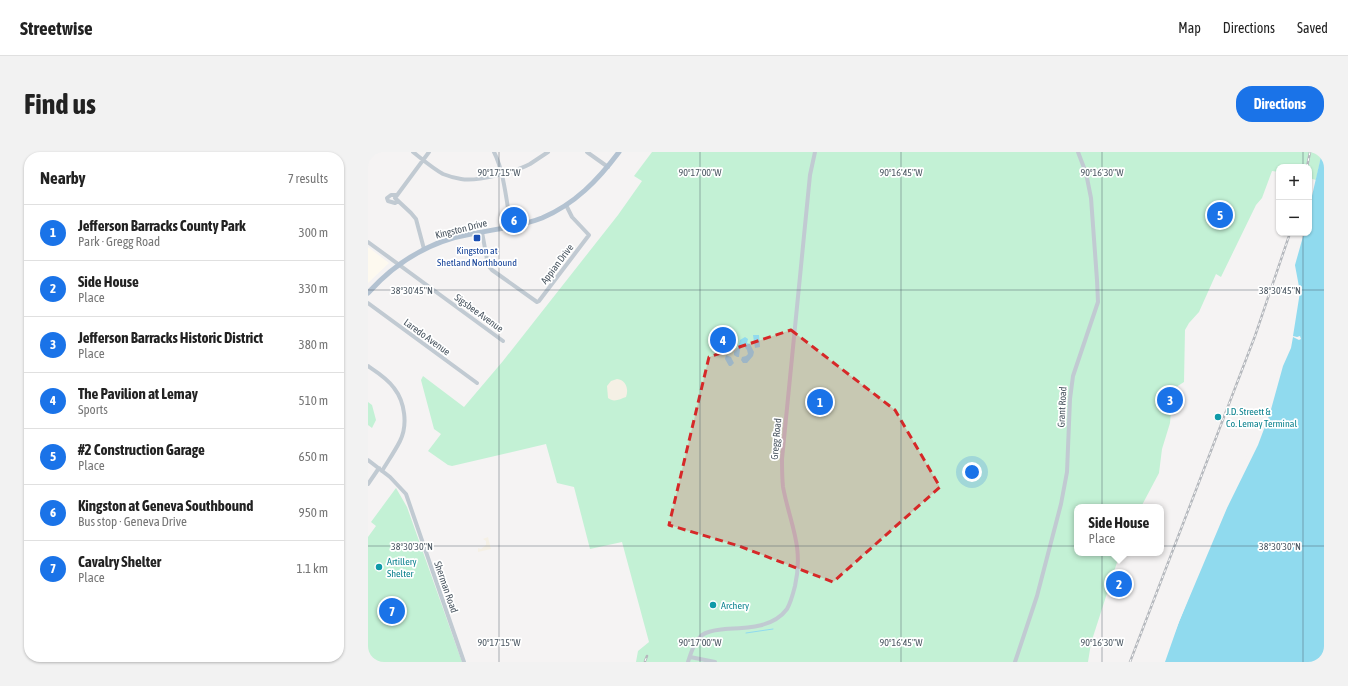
<!DOCTYPE html>
<meta charset="utf-8">
<style>
:root{--surface:#fff;--page:#f2f2f2;--text:#222;--muted:#767676;--line:#e0e0e0;--accent:#1a73e8}
body{margin:0;font-family:"Asap Condensed",sans-serif;background:var(--page);color:var(--text)}
.controls{position:absolute;right:12px;top:12px;display:grid;overflow:hidden;border-radius:8px;box-shadow:0 1px 3px #0004}
.controls button{width:36px;height:36px;display:grid;place-items:center;padding:0;border:0;border-bottom:1px solid var(--line);background:var(--surface);color:var(--text);font:20px sans-serif}
.you{position:absolute;left:604px;top:320px;width:14px;height:14px;margin:-10px;border:3px solid #fff;border-radius:50%;background:#1a73e8;box-shadow:0 0 0 6px #1a73e833}
.badge{display:grid;place-items:center;width:26px;height:26px;border-radius:50%;background:var(--accent);color:#fff;font-size:13px;font-weight:700}
.pin{position:absolute;translate:-50% -50%;border:2px solid #fff;box-shadow:0 1px 4px #0006}
.popup{position:absolute;left:706px;top:352px;width:90px;height:52px;box-sizing:border-box;display:grid;place-content:center;border-radius:8px;background:var(--surface);filter:drop-shadow(0 1px 3px #0005);font-size:13px;white-space:nowrap;color:var(--muted)}
.popup b{font-size:15px;color:var(--text)}
.popup::after{content:'';position:absolute;left:50%;top:100%;margin-left:-8px;border:8px solid transparent;border-top-color:var(--surface)}
.list{margin:0;padding:0;list-style:none}
h2{display:flex;justify-content:space-between;align-items:center;height:52px;margin:0;padding:0 16px;font-size:17px}
h2 small{font-size:13px;font-weight:400;color:var(--muted)}
.list li{display:grid;grid-template-columns:26px 1fr auto;gap:12px;align-items:center;box-sizing:border-box;height:56px;padding:0 16px;border-top:1px solid var(--line)}
.list b{display:block;font-size:15px;white-space:nowrap}
.list p{margin:0;font-size:13px;white-space:nowrap;color:var(--muted)}
.list em{font-size:13px;font-style:normal;color:var(--muted)}
.map{position:relative;flex:none;width:956px;height:510px;overflow:hidden;border-radius:16px}
header{display:flex;align-items:center;gap:24px;box-sizing:border-box;height:56px;padding:0 20px;background:var(--surface);border-bottom:1px solid var(--line)}
header strong{font-size:19px}
nav{display:flex;gap:22px;margin-inline-start:auto;font-size:14px}
.intro{display:flex;align-items:center;justify-content:space-between;box-sizing:border-box;height:96px;padding:0 24px}
h1{margin:0;font-size:28px}
.button{padding:10px 18px;border-radius:16px;background:var(--accent);color:#fff;font-size:14px;font-weight:700}
main{display:flex;gap:24px;padding:0 24px}
aside{flex:1;background:var(--surface);border-radius:16px;box-shadow:0 1px 3px #0004}
.map>svg:first-child{display:block}
</style>
<header>
<strong>Streetwise</strong>
<nav><a>Map</a><a>Directions</a><a>Saved</a></nav>
</header>
<div class="intro"><h1>Find us</h1><a class="button">Directions</a></div>
<main>
<aside>
<h2>Nearby<small>7 results</small></h2>
<ul class="list">
<li><span class="badge">1</span><div><b>Jefferson Barracks County Park</b><p>Park · Gregg Road</p></div><em>300 m</em></li>
<li><span class="badge">2</span><div><b>Side House</b><p>Place</p></div><em>330 m</em></li>
<li><span class="badge">3</span><div><b>Jefferson Barracks Historic District</b><p>Place</p></div><em>380 m</em></li>
<li><span class="badge">4</span><div><b>The Pavilion at Lemay</b><p>Sports</p></div><em>510 m</em></li>
<li><span class="badge">5</span><div><b>#2 Construction Garage</b><p>Place</p></div><em>650 m</em></li>
<li><span class="badge">6</span><div><b>Kingston at Geneva Southbound</b><p>Bus stop · Geneva Drive</p></div><em>950 m</em></li>
<li><span class="badge">7</span><div><b>Cavalry Shelter</b><p>Place</p></div><em>1.1 km</em></li>
</ul>
</aside>
<div class="map">
<svg width="956" height="510" viewBox="0 0 956 510">
<rect width="100%" height="100%" fill="#f5f3f3"/>
<!-- commercial -->
<path fill="#fdf9ef" d="M0 95 21 111 0 131Z"/>
<!-- green -->
<path fill="#c3f1d5" d="M284 0H954L948 28 941 26V15H911V20L904 19 894 46 888 53 853 125 848 122 831 160 821 171 817 178 816 230 805 237 802 271 794 297 791 321 773 355H709V401H752L723 491 720 510H268L270 499 281 490 254 390 222 397 206 335 189 331 178 292 84 314 80 313 60 299 73 282 66 277 53 228 55 224 96 255 135 209 250 63 274 29 266 24Z
M0 250 4 253 8 268 4 276 0 273Z
M28 336 39 355 94 510H0V385L8 374 3 370Z"/>
<!-- sand -->
<path fill="#f5f0e5" d="M249 227C258 228 261 237 258 245 252 247 246 251 240 246L239 234 243 229Z
M120 385 123 397 110 400V396L113 397 118 393V389L115 387Z"/>
<!-- water -->
<path fill="#90daee" d="M954 0H956V510H795L832 417 901 258 910 217 920 198 927 113 936 81H941V57Z
M385 183H391L392 195 387 196Z
M377 185 380 187 379 191 382 192 386 200 385 204 379 211H375L373 208 374 205 378 204 380 202 379 198 376 194 372 197 371 205H369L366 203V200L370 196 372 188Z
M358 203 363 205 366 211 363 214H361L357 207Z"/>
<!-- pier -->
<path fill="#f5f3f3" d="M926 108 932 140 925 184 929 185 932 184 933 187 931 188 925 185 923 196 915 214 902 261 890 293 859 356 811 470 797 510H793L830 416 899 258 908 216 918 197 917 184 923 146Z"/>
<g fill="none" stroke-linecap="round" stroke-linejoin="round">
<!-- stream -->
<path stroke="#90daee" stroke-width="1" d="M378 481 405 477"/>
<!-- minor -->
<path stroke="#c1cad2" stroke-width="4" d="M45 0C54 7 64 16 75 22 80 24 87 26 93 27 109 30 147 20 162 12 168 8 174 4 180 0
M126 0C136 19 139 53 143 75
M219 0 240 15
M28 43H23L19 46 20 49 27 51 30 49
M114 80 120 113 124 118 169 150 171 149 221 83 204 65 198 53
M0 90 135 189
M56 97 48 67 43 61 27 46 61 0
M0 151 109 231
M0 214C9 220 20 227 26 236 37 250 40 273 32 289 27 299 20 309 14 319
M0 308 22 325 38 342 96 510
M0 332 11 316
M322 505 347 510
M320 510C323 501 326 490 334 483 341 478 349 478 357 477 379 476 405 476 419 457 423 450 425 442 427 434 436 394 422 372 415 335 414 325 414 316 414 307L442 23 447 0
M647 510 669 444 693 352 699 320 702 247 705 224 730 150 729 128 723 46 718 21 710 0"/>
<!-- major -->
<path stroke="#b3c2d1" stroke-width="5" d="M0 141C28 110 62 89 103 82 127 77 151 75 174 66 207 52 230 28 251 0"/>
<!-- rail casing -->
<g stroke="#b5b8bd" stroke-width="2.5">
<path id="rail" d="M939 15 942 0
M277 509 279 504
M762 510 887 184 922 81"/>
</g>
<!-- rail -->
<use href="#rail" stroke="#fff" stroke-width="1" stroke-dasharray="3" stroke-linecap="butt"/>
</g>
<!-- marked area -->
<path fill="#d62828" fill-opacity="0.2" stroke="#d62828" stroke-width="3" stroke-dasharray="8 5" stroke-linejoin="round" d="M423 178 527 258 572 335 465 430 371 394 301 373 341 205Z"/>
<!-- ticks -->
<path fill="none" stroke="#4a5661" stroke-width="1" stroke-opacity="0.45" d="M131 0V510M332 0V510M533 0V510M734 0V510M935 0V15M935 81V510M0 138H956M0 394H956"/>
<!-- markers -->
<rect fill="#1a4fb4" stroke="#fff" stroke-width="1.5" x="105" y="82" width="8" height="8" rx="2"/>
<g fill="#0f9aa8" stroke="#fff" stroke-width="1.5">
<circle cx="850" cy="265" r="4"/>
<circle cx="11" cy="415" r="4"/>
<circle cx="345" cy="453" r="4"/>
</g>
<g text-anchor="middle" dominant-baseline="central" stroke-width="3.5" stroke-linejoin="round" paint-order="stroke">
<!-- street labels -->
<g font-size="10" fill="#4a5661" stroke="#fff">
<text transform="translate(93 77) rotate(-14)">Kingston Drive</text>
<text transform="translate(189 112) rotate(-53)">Appian Drive</text>
<text transform="translate(111 161) rotate(36)">Sigsbee Avenue</text>
<text transform="translate(59 185) rotate(36)">Laredo Avenue</text>
<text transform="translate(694 255) rotate(-87)">Grant Road</text>
<text transform="translate(408 287) rotate(-85)">Gregg Road</text>
<text transform="translate(78 435) rotate(71)">Sherman Road</text>
</g>
<!-- transit labels -->
<g font-size="10" fill="#164399" stroke="#fff">
<text x="109" y="98">Kingston at<tspan x="109" dy="12">Shetland Northbound</tspan></text>
</g>
<!-- culture labels -->
<g font-size="10" fill="#0d838f" stroke="#fff" text-anchor="start">
<text x="858" y="259">J.D. Streett &amp;<tspan x="858" dy="12">Co. Lemay Terminal</tspan></text>
<text x="19" y="409">Artillery<tspan x="19" dy="12">Shelter</tspan></text>
<text x="353" y="453">Archery</text>
</g>
</g>
<g font-size="10" text-anchor="middle" fill="#4a5661" stroke="#fff" stroke-width="3.5" stroke-linejoin="round" paint-order="stroke">
<text x="131" y="24">90°17'15"W</text>
<text x="332" y="24">90°17'00"W</text>
<text x="533" y="24">90°16'45"W</text>
<text x="734" y="24">90°16'30"W</text>
<text x="44" y="142">38°30'45"N</text>
<text x="912" y="142">38°30'45"N</text>
<text x="44" y="398">38°30'30"N</text>
<text x="912" y="398">38°30'30"N</text>
<text x="131" y="494">90°17'15"W</text>
<text x="332" y="494">90°17'00"W</text>
<text x="533" y="494">90°16'45"W</text>
<text x="734" y="494">90°16'30"W</text>
</g>
</svg>
<div class="controls">
<button>+</button>
<button>−</button>
</div>
<div class="you"></div>
<div class="pin badge" style="left:452px;top:250px">1</div>
<div class="pin badge" style="left:751px;top:432px">2</div>
<div class="popup"><b>Side House</b>Place</div>
<div class="pin badge" style="left:802px;top:248px">3</div>
<div class="pin badge" style="left:355px;top:188px">4</div>
<div class="pin badge" style="left:852px;top:63px">5</div>
<div class="pin badge" style="left:146px;top:68px">6</div>
<div class="pin badge" style="left:24px;top:459px">7</div>
</div>
</main>
